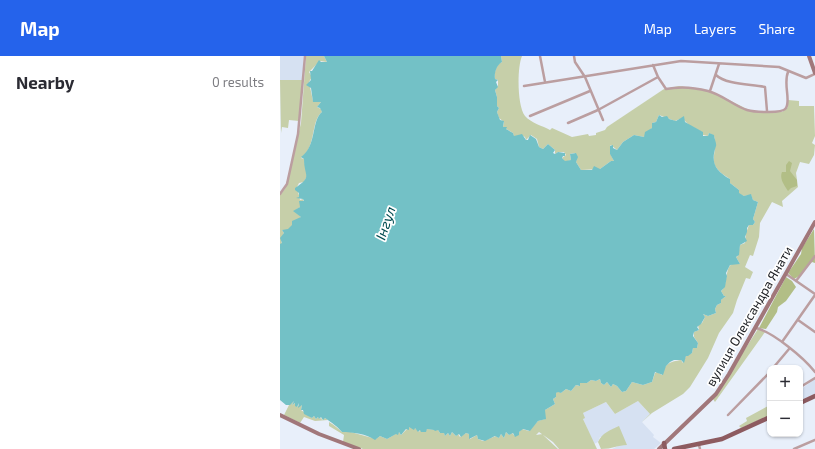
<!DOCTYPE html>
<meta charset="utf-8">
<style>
:root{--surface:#fff;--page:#f7f7f7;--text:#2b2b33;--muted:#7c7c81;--line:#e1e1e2;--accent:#2563eb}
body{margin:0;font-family:"Exo 2",sans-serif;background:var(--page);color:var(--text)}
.controls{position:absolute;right:12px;bottom:12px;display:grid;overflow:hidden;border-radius:8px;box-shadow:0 1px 3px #0004}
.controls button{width:36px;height:36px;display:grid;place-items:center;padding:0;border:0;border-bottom:1px solid var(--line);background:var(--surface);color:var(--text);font:20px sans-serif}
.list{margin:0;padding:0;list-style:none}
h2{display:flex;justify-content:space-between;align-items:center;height:52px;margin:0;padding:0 16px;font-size:17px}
h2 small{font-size:13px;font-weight:400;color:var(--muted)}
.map{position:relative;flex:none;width:535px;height:393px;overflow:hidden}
header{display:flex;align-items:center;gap:24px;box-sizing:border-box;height:56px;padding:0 20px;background:var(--accent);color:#fff}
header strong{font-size:19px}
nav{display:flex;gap:22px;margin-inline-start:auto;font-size:14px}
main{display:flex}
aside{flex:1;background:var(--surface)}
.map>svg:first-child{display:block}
</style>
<header>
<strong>Map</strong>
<nav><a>Map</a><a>Layers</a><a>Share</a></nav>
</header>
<main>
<aside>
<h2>Nearby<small>0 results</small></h2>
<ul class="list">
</ul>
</aside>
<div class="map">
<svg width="535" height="393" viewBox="0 0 535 393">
<rect width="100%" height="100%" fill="#e8effa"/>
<!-- built -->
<path fill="#d6e1f2" d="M0 0H24L22 24H0Z
M535 323V338L520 345V334Z
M358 345 370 358 362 366 374 379 373 381 381 387 374 393H332L340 389H347L320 381 318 386 314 388 303 363V357L326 346 335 358Z"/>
<!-- green -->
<path fill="#c6cfa9" d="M26 0H44L47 6 40 5 29 16 32 21 29 26 33 45 41 46 37 51 41 53 42 56C30 66 37 90 21 102L24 103 27 120 24 126 19 127 17 131 20 144 23 143 24 146 20 148V151L16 154 21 161 8 174H2L4 177 1 183 2 188H0V139L5 133 21 67Z
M221 0H242C237 12 237 49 245 60 251 67 263 70 270 74L272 72 292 81 308 78 309 80 316 79V77L325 74 327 71 384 33 399 30 420 33 441 40 473 56H502L508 51V44L519 45V50H534L535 80 532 87 535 89 534 99 529 108 520 106 516 117 518 131 502 145 503 151 492 146 480 167 479 181 473 200 470 199 465 211 473 216 470 223 466 222 457 244 453 257 439 277 428 302 410 331 403 338 372 357 362 366 370 358 358 345 335 358 326 346 303 357 305 362 303 363 317 393H279L273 386 259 376 256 379 262 378 278 393H83L63 386 64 379 49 370V366C54 369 58 372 62 376L67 375 96 383 100 380 107 383 119 376 121 379 129 371 135 372 139 376 140 374 145 376 147 373 158 374 160 377 164 376 165 380 168 377 170 380 172 376 176 380 178 378 180 381 186 377 189 378 190 383 197 379 198 383 203 385 216 380 219 382 221 378 224 382 226 376 229 379 232 377 235 380 242 373 249 375 258 365 265 363V354L275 348 273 343 276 341V337L278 335 281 337 286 333 291 335 296 329 299 330 300 327H307L311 324 316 325 320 323 321 327 324 329 327 326 331 331 333 328 337 330 342 336 346 335 352 326 363 329 372 326 375 317 377 316 382 319C385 306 391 306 401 304L403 307 406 300 412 297 413 292H417L418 287 414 281V276L419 274 418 269 422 267 425 261 423 258 428 260 436 257 435 253 437 249 441 247V244L446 240H444L441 235C450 229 442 202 460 208L456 201 458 200 460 189 465 187 466 177 469 169H473L475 166 473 163 478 146 473 144 471 139 464 140 459 138V134L450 127V123C423 107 439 100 434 80L429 77 428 80 423 79 422 76 409 69 402 62 395 65 379 59 376 66 372 67V72L364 81 354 79 343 86 337 94 331 89 330 90V97L334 105H331L320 113 301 114 296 106 297 100 295 97 290 98 291 104 285 106 282 102 286 99 284 96H278L275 98V94L268 88 263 93 259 91 257 83 251 79 246 84 245 81 241 79 234 81 233 77 223 71 224 66 219 62 217 56 219 52 217 50V41L215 34 218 30V24L215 23C214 16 216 9 222 6Z
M0 24H22L19 65 9 64 8 72 2 71 1 77Z
M478 273 485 276 435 346 433 343Z
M14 345 12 349 15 347 17 351 19 347 18 350 22 349 21 354 32 362 34 360 36 363 38 361 40 363 41 361 42 364 45 362 48 364 35 365 24 361 20 367 4 359 9 349Z
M490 349V359L461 372 459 370 467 365 466 362Z
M339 370 347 389C338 389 332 393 321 393L318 386C322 377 330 374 339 370Z"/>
<!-- forest -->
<path fill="#b2be86" d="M509 105 512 107 510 115 517 124V130L511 132 508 135C505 130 499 123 502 116H506V109Z
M534 173 535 207 532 206C525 210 522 220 514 223L508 217 521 198 522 192Z
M506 221 512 225 516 231 506 245 498 251 497 256 486 273 479 272Z"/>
<!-- water -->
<path fill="#73c1c6" d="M44 0H221L222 6C217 9 214 16 215 23L218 24 216 26 218 31 215 34 217 41V50L219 52 217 56 220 64 224 65 223 71H227L226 73 233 77 234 80 242 78 246 84H248L250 79 256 83 259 91 263 93 268 88 275 94 273 97 275 98 278 96 285 97V100H283L282 102 285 105 291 104 290 98 296 97 298 101 296 106 301 114H312L314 110 320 113 331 105H334L330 98V90L333 89V92L337 94 343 86 354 79 364 81 365 76 372 72V67L376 66 379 59 382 61 387 60 389 63 396 65 404 60 405 66 423 76V80H428L429 77 434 79C434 82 437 88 436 90 430 107 436 115 450 123V127L459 134V137L464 140 471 138 473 144 478 146 473 163 475 166 473 169H469L467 172V176L465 181 467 185 460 189 459 199 456 201 460 208 450 209 446 217 447 220 445 231 441 235 444 240H446L441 244V247L437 249 435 253 436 257 428 260 423 258 425 261 421 268 417 271 419 274 414 276 413 280 418 287 417 292H413L412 297 408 300H406L404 307 401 304H394L390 306 386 310 383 319 375 316 372 326 363 329 352 326 346 335 342 336 337 330 333 328 331 331 327 326 324 329 321 327 320 323 316 325 311 324 307 327H300V330L296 329 291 335 286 333 281 337 278 336 276 337V341L273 343 275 348 265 354 266 363 258 365 250 375 243 373 239 376V379L235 381 233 377 229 379 226 376 224 382 221 378 219 382 215 380 205 385 198 383 197 379 189 383V378L186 377 181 381 179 378 176 380 172 376 170 380 168 377 165 380 164 377H160L158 374 155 375 154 374 147 373 146 376H141L140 374 138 376 135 372 134 374 129 371V374L126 373 121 379 119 376 118 379 116 378 107 383 100 380 95 384C87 378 72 376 62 376 57 370 52 367 45 362L43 364 41 361 39 363 38 361 36 363 34 360 32 362 24 358 23 354H21L22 349 18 352 19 347 17 351 15 350V347L12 349 14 345 10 349H6L0 344V188L2 187 0 182 4 177 2 174 8 173 12 169V165L21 161 13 155 20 151 19 145H24L23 143 16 142 19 141V137L15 134V132C33 120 24 121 24 103L21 101C37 90 31 65 42 56L40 52 37 51 41 46H33L31 32 26 29 31 24 30 15H32L39 4 41 6H47Z"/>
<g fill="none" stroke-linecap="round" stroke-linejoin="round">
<!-- street -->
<path stroke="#bb9ea0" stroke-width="2.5" d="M260 0 265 26
M294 0 295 6 305 21 323 64
M373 9 378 21 386 33C401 30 413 31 428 35 443 39 454 50 467 54 474 56 503 58 506 52 511 44 503 28 508 16
M436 19C446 29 473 28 485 31L487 55
M244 30 401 5 499 11 526 22 535 18
M430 35 439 8
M250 60 310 35
M288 67 318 54 378 21
M0 138 7 128 18 78 25 0
M506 218 535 238
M516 225 535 200
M518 264 535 276
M476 272C493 276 524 302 535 316
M502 286 535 239
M493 312 509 293
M522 330 535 322
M448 359 490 316
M419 389 420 393
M514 393 535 384"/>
<!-- secondary -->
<path stroke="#a1777a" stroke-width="4" d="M529 0 535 17
M0 359 39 378 79 393
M379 393 436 338 449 318 535 166"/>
<!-- primary -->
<path stroke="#8d5b60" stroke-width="4.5" d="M520 347 535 340
M384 387 385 393
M394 393 442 383 490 361"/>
</g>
<g text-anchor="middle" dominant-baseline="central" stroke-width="3.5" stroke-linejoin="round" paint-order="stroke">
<!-- street labels -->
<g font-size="13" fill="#202226" stroke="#fff">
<text transform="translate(469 260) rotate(-60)">вулиця Олександра Янати</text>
</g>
<!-- water labels -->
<g font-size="14" font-style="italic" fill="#014c50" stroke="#fff">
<text transform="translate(105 167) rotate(-71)">Інгул</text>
</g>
</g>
</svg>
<div class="controls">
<button>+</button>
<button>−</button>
</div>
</div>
</main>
